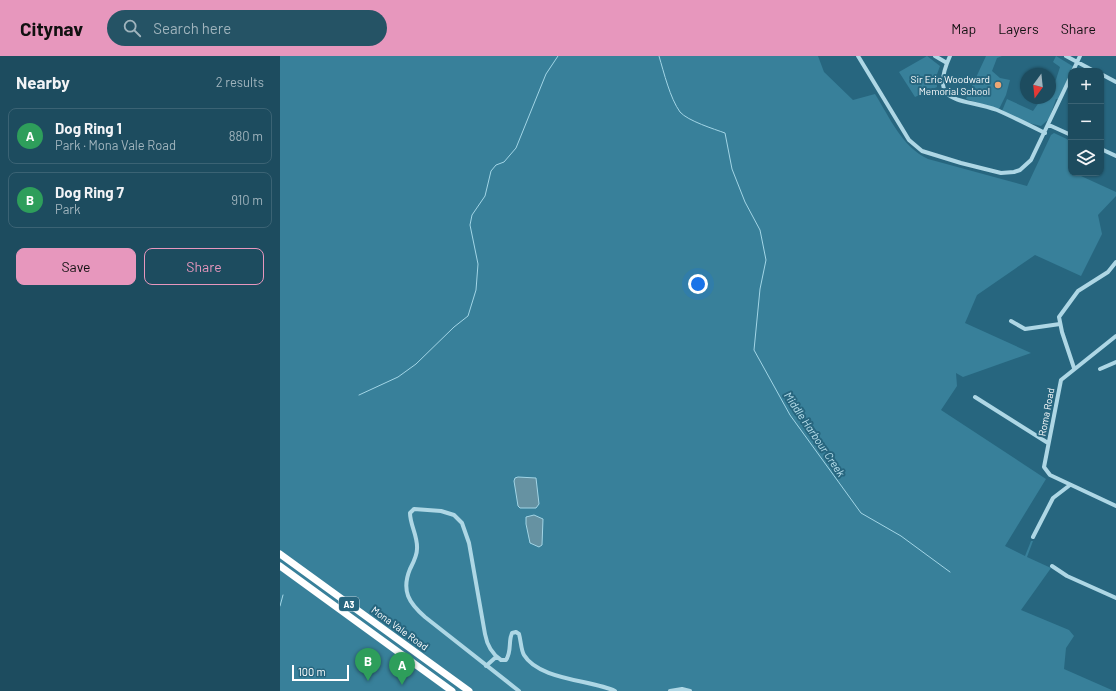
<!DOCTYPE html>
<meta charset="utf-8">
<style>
:root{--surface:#1d4c5f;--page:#255365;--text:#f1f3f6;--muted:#a0b4bd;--line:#3b6374;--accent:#e797bd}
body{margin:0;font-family:Barlow,sans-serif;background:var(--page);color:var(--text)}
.controls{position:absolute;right:12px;top:12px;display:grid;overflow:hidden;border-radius:8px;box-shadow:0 1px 3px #0004}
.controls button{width:36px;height:36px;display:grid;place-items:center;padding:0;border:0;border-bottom:1px solid var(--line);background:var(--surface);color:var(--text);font:20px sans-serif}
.compass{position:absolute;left:740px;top:12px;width:36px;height:36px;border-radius:50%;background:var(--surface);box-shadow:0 1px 3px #0004;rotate:195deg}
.scale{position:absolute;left:12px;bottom:10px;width:57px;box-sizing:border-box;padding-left:4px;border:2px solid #fff;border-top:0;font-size:11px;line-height:14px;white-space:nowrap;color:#fff;-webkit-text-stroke:3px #27667f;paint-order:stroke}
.you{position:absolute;left:418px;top:228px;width:14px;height:14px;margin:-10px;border:3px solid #fff;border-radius:50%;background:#1a73e8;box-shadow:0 0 0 6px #1a73e833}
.badge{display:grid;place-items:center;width:26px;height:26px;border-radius:50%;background:var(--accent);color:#fff;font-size:13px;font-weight:700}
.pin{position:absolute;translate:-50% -33px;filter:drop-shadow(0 1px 2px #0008)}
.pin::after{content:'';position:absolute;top:21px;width:14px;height:12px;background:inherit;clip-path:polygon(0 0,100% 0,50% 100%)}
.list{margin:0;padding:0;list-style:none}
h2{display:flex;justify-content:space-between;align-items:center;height:52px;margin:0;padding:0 16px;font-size:17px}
h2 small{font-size:13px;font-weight:400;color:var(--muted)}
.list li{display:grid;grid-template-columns:26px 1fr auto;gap:12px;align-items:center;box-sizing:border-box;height:56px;margin:0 8px 8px;padding:0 8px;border:1px solid var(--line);border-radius:8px}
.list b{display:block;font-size:15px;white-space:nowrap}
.list p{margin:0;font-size:13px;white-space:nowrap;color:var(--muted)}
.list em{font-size:13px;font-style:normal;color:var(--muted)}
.actions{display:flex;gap:8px;padding:12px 16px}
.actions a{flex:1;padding:9px 0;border:1px solid var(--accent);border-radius:8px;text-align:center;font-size:14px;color:var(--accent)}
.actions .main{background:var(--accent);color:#111}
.icon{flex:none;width:22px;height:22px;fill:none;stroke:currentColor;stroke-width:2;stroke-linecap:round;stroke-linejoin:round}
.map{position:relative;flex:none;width:836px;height:635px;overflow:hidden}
header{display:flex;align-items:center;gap:24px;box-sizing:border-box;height:56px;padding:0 20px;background:var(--accent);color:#111}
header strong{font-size:19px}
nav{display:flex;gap:22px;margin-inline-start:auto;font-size:14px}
.search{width:280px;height:36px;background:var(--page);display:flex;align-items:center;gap:10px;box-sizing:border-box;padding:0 14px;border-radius:22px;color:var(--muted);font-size:15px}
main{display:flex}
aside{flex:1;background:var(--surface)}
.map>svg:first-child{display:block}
</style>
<header>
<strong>Citynav</strong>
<div class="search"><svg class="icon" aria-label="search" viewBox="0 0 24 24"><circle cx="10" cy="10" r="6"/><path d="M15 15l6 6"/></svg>Search here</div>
<nav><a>Map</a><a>Layers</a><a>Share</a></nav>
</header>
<main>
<aside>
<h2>Nearby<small>2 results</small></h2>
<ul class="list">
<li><span class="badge" style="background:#2e9e5b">A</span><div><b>Dog Ring 1</b><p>Park · Mona Vale Road</p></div><em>880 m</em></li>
<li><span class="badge" style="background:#2e9e5b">B</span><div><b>Dog Ring 7</b><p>Park</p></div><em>910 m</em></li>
</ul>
<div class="actions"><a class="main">Save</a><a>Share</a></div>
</aside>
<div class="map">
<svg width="836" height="635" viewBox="0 0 836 635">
<rect width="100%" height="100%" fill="#27667f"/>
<!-- green -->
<path fill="#38809a" d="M0 0H538L544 16 573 44 595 38C610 62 622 91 648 103L747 130 771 79 774 77 791 85V117H802L801 120 836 136V140L818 159 822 178 801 220 755 199 697 239 685 267 751 297 683 321 676 317 677 330 661 354 766 423 725 490 745 500 751 485H753L747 501 771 512 741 554 789 574 794 580 786 592 784 613 834 635H0Z
M647 0 660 10 656 21 657 31 635 41 619 16Z
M706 0H722L717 2 712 15 720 22 730 24 726 39 719 53 686 43Z
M776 0 794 11 779 43H776L769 63 761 70 745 66 722 55 727 43 753 55 762 42H770V33L774 30 780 11 773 6Z"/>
<!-- water -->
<path fill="#6692a2" stroke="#a2d5e6" d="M238 421 256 422 259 448 256 452H240L238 450 234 425 235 422Z
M254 459 263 463 262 489 259 491 250 487 246 468V461Z"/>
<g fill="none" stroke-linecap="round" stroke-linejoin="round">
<!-- stream -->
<path stroke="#a2d5e6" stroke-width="1" d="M379 0C384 17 390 42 400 56 408 65 434 73 445 77L452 113 465 146 480 174 486 204 480 233 474 294 510 359 581 457 621 480 670 516
M79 339 118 321 136 308 174 271 188 260 196 234 198 208 190 169 192 159 205 140 211 115 216 109 224 106 236 92 266 18 278 0
M0 550 3 539"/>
<!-- street -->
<path stroke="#aed7e5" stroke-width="4" d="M578 0 629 84 642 95 681 107 721 117 734 116 740 114 751 104 791 20
M655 0 667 7
M670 0C647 51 683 41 717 54 733 61 749 69 765 77
M786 0 814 15
M793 15 800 0
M821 18 836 26
M769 69 791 79
M821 93 836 100
M731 265 745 273 780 268
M836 280 781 324 764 411 770 419 836 450
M794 312 782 276 779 261 798 235 828 216 836 206
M820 313 836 306
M695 341 768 387
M753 481 773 442 790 429
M772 510 787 520 836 542
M206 610 216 601
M239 635 145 561C129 547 121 535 130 513 133 507 137 500 137 493 138 480 130 469 130 457L134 453 161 455 174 459 182 467 189 487 205 578C207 589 212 598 221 604H226C232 595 228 586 232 577L236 576 239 578C241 585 241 594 244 599 259 624 312 624 335 635
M390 635 402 633 410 635"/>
<!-- highway -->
<path stroke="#fff" stroke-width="7" d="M0 498 189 635
M0 510 172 635"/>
</g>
<!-- markers -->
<circle fill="#eda774" stroke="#27667f" stroke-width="1.5" cx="718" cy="29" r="4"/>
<g text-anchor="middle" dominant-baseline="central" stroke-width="4" stroke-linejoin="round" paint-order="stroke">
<!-- shield labels -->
<rect fill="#27667f" stroke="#bed1d9" stroke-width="1" x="59" y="541" width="20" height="14" rx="3"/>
<g font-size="9" font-weight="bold" fill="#fff">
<text x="69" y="548">A3</text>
</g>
<!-- poi labels -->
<g font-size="10" fill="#fff" stroke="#27667f" text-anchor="end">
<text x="710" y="23">Sir Eric Woodward<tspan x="710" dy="12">Memorial School</tspan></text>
</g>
<!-- street labels -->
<g font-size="10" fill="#fff" stroke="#27667f">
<text transform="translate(766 356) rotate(-79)">Roma Road</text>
<text transform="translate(120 572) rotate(36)">Mona Vale Road</text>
</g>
<!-- water labels -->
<g font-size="11" font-style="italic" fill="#b9e0ed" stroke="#27667f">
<text transform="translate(535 378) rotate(56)">Middle Harbour Creek</text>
</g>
</g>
</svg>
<div class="controls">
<button>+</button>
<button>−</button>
<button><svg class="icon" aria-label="layers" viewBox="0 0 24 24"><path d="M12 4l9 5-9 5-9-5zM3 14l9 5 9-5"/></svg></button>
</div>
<svg class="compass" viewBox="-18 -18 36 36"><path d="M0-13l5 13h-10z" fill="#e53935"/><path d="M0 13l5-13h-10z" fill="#a0b4bd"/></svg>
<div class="scale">100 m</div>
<div class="you"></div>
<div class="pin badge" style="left:122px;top:629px;background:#2e9e5b">A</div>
<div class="pin badge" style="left:88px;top:625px;background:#2e9e5b">B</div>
</div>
</main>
